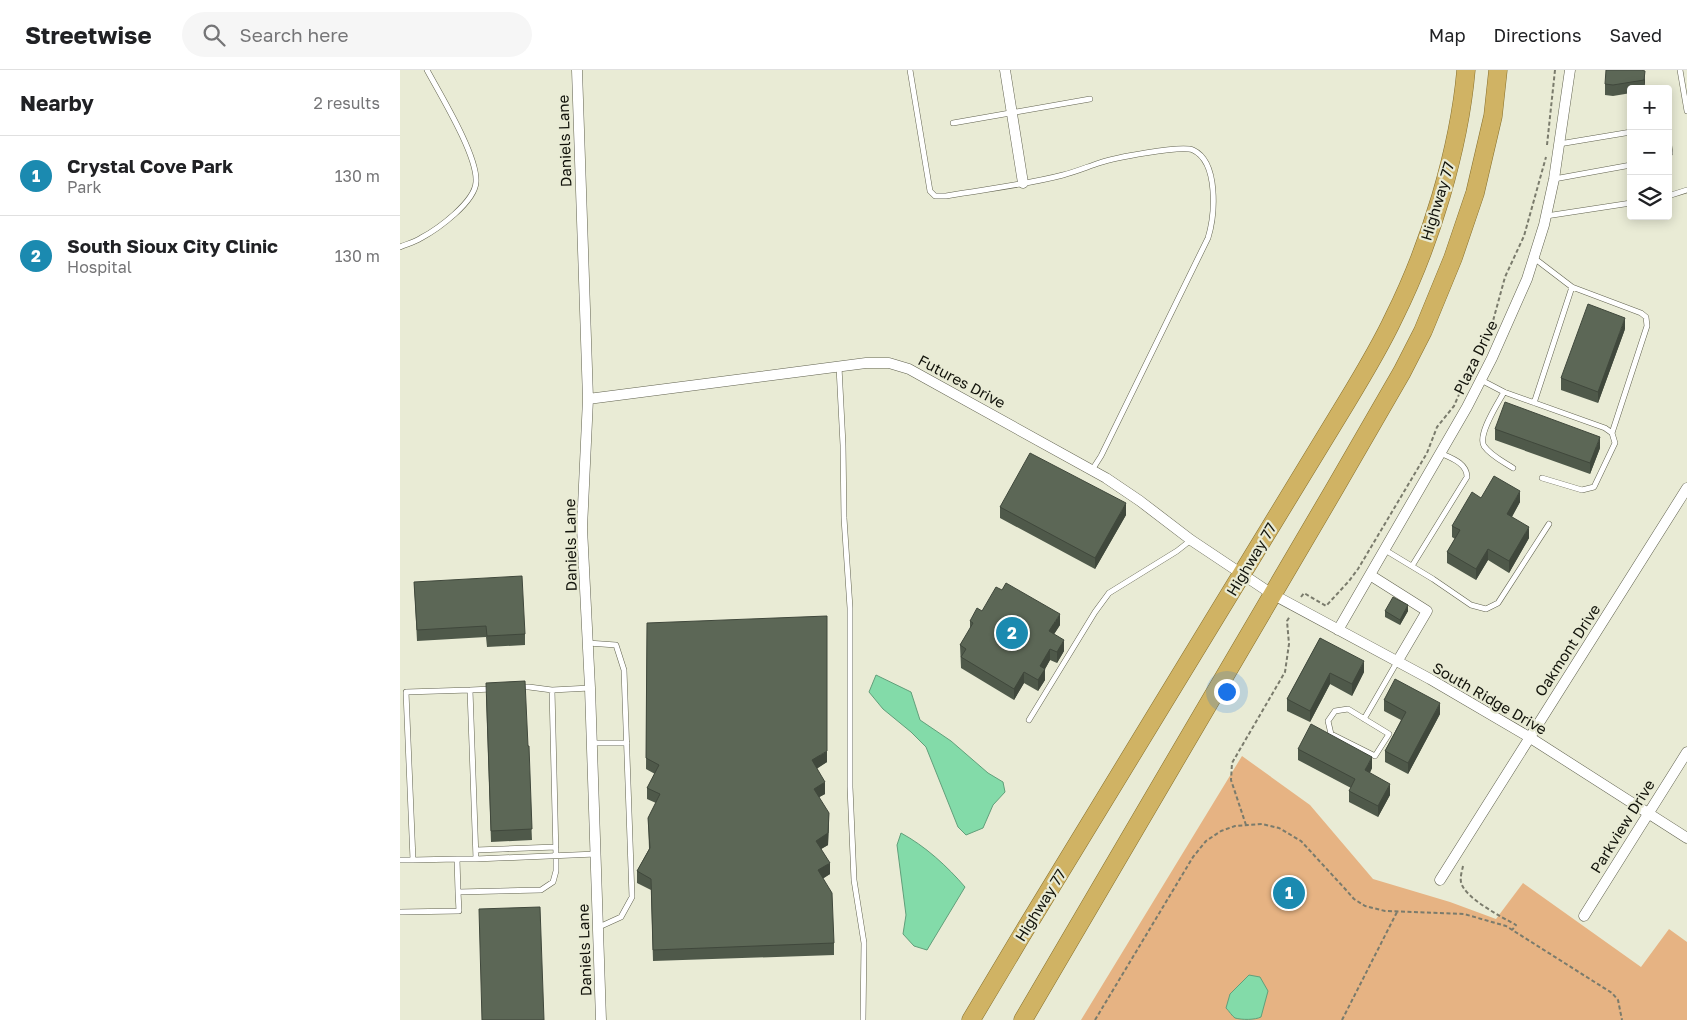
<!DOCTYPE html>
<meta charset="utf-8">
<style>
:root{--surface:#fff;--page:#f6f6f6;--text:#202124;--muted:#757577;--line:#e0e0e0;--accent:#1b8ab0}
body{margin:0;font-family:"Golos Text",sans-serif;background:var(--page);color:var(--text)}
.controls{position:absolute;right:15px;top:15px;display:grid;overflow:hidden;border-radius:5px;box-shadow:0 2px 12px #0003}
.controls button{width:45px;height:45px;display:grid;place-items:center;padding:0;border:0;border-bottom:1px solid var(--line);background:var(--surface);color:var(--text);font:25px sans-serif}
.you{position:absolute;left:826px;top:621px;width:18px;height:18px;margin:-12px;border:4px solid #fff;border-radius:50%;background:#1a73e8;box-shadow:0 0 0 8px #1a73e833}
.badge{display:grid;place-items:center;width:32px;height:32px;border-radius:50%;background:var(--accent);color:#fff;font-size:16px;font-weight:700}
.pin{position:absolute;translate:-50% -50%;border:2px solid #fff;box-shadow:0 1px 5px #0006}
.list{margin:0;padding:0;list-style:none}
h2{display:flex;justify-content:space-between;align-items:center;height:65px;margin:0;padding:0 20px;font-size:21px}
h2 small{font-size:16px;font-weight:400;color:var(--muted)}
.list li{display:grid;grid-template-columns:32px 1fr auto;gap:15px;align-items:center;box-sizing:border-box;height:80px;padding:0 20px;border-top:1px solid var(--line)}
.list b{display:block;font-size:19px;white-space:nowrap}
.list p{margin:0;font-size:16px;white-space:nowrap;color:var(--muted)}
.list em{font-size:16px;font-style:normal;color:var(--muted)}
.icon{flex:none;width:28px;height:28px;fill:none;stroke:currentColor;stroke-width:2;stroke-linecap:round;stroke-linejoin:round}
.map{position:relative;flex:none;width:1287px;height:950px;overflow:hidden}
header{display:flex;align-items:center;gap:30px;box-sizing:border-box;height:70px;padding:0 25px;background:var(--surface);border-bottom:1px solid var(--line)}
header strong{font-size:24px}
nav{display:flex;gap:28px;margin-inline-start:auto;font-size:18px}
.search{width:350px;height:45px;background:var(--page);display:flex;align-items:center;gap:12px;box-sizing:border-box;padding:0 18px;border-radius:28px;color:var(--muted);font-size:19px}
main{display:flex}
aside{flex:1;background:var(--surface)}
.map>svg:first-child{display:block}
</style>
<header>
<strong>Streetwise</strong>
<div class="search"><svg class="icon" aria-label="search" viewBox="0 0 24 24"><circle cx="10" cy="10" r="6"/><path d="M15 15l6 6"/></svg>Search here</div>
<nav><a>Map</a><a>Directions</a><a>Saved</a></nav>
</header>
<main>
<aside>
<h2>Nearby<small>2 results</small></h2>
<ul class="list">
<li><span class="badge">1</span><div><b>Crystal Cove Park</b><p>Park</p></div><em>130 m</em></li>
<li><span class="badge">2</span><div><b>South Sioux City Clinic</b><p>Hospital</p></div><em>130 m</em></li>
</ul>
</aside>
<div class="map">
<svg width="1287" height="950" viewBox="0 0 1287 950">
<rect width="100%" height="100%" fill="#e9ebd5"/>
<!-- green -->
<path fill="#e6b383" d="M842 686 910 735 973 809 1050 832 1096 849 1123 813 1241 897 1269 859 1287 872V950H681Z"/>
<!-- water -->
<path fill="#83dba9" stroke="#619f7a" d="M476 605 511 622 520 650 551 671 588 703 603 712 605 722 593 735 583 758 566 765 558 757 526 677 511 662 483 639 469 622Z
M501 763C525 776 547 796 565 817L527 880 514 876 503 864 506 845 497 775Z
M849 905 860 907 868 921 861 947C855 950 842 950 835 948 832 946 829 941 826 938L830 924Z"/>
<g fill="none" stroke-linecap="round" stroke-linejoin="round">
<!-- service casing -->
<g stroke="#61624f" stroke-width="6">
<path id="service" d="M510 0 530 121 535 126H546C585 119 625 115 663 105 675 102 687 97 699 93 713 88 781 75 793 80 819 92 815 145 808 168L701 386 692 400
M1280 0 1287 41
M553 53 690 29
M1268 68 1270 83 1268 86
M1159 74 1231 62
M1154 109 1231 95
M1268 126 1287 120
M1146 146 1231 133
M0 177C7 174 15 172 21 168 38 159 75 132 76 112 78 86 40 24 27 0
M1134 188 1172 217 1241 243 1246 247 1247 256 1212 363
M439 297 443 375 444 448 450 538V717L454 810 464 873 463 950
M1081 310 1104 322 1205 358 1212 363 1215 373 1194 417 1182 420 1142 408
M1104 322C1098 333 1077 365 1084 376 1091 386 1104 392 1113 398
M1134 333 1172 217
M985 480 1033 509 1071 535 1086 539 1098 533 1149 454
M1012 496 1067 407C1067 393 1051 388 1040 383
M188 573 216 575 224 600 232 827 221 847 199 857
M121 617H129L152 620 190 618
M92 619 70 620 76 789 196 784
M70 620 6 622 13 790 57 789 58 822 141 820 153 812 156 801V786L152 620
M948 639 989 664 975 686 931 664 928 651 935 641Z
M964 649 997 592
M629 650 695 542 709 523 777 481 791 470
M192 673H227
M76 780 156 777
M57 789H76
M0 790H13
M0 842 59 841 58 822"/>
</g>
<!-- minor casing -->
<g stroke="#61624f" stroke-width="11">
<path id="minor" d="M177 0 188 329 182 458 190 618 201 950
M605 0 623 113
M188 329 466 293H489L509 299 706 408 740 431 791 470 872 524 1030 609 1129 667 1287 768
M970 505 1027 541 997 592
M938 560 1067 337 1092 288 1127 209 1144 155 1154 109 1170 0
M1040 810 1287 418
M1184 846 1287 682"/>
</g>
<!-- trunk casing -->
<g stroke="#866f2c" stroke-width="19">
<path id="trunk" d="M571 950 620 868 946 333C963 305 980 277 994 247 1030 175 1059 80 1066 0
M623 950 935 418 1002 302 1023 261 1053 188 1075 123 1093 46 1098 0"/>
</g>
<!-- path -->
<path stroke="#7a7b6c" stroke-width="2" stroke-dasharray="4 2.5" stroke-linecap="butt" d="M1147 75 1155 0
M901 527 904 523 926 536 949 511 958 499 1027 383 1037 357 1054 336 1064 313 1090 262 1105 207 1124 166 1146 87
M846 755 831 710 832 693 885 602 889 574 887 551 890 546
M1063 796C1062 801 1060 807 1061 812 1064 828 1102 847 1116 855L1112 860
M695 950 793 787 806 771 821 761 835 756 862 754 879 758 901 771 947 821 954 829 965 836 985 841 1064 844 1106 856 1212 923 1218 930 1222 950
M942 950 997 842"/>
<!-- service -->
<use href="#service" stroke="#fff" stroke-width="5"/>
<!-- minor -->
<use href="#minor" stroke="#fff" stroke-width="10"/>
<!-- trunk -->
<use href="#trunk" stroke="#d0b364" stroke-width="18"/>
</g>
<!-- wall -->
<path fill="#4f594a" d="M1241 0 1245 12 1244 19H1231V23L1213 26 1205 25V14Z
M1225 259 1198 333 1161 320V308Z
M1095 359 1200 378 1190 404 1095 370Z
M1081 428 1120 432 1112 447 1129 468 1109 503 1088 490 1076 510 1047 493V482L1055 469 1052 467V456Z
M600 437 726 445 695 499 600 448Z
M14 512 125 564V575L87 577 86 567 17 571Z
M582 541 660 555 654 564 664 581 657 593 650 590 645 599V610L638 621 624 613 614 630 561 598 560 575 570 559V551Z
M985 541H1008L1000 555 985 547Z
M247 553 427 692 417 698 425 724 419 727 429 754 428 775 421 779 430 804 423 808 434 873V885L253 891 251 820 237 813V801L249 779 248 748 256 733 247 729V718L255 704 246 699Z
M920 568 964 602 952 626 930 614 910 652 887 641V629Z
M86 624 128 676 132 770 91 772Z
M984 630 1040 644 1008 704 985 692V681L1001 650 984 641Z
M898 679 972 698 970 703 990 725 978 747 949 732V721L951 718 898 690Z"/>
<!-- shaded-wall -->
<path fill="#40483c" d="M1245 1V12L1244 19V10Z
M1225 248V259L1198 333V322Z
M1200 367V378L1190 404V393Z
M1120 421V432L1107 455V444Z
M726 433V445L695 499V488Z
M1129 457V468L1109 503V491Z
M1088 479V490L1076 510V499Z
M1008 535V541L1000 555V550Z
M660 544V555L649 572V561Z
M664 570V581L657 593V582Z
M650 579V590L645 599V610L638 621V610L640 596Z
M964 591V602L952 626V614Z
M624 602V613L614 630V619Z
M930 603V614L910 652V641Z
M1040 633V644L1008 704V693Z
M427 681V692L412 702V690Z
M972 687V698L965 711V700Z
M425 712V724L414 730V719Z
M990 714V725L978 747V736Z
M429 743 428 775 416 782V771Z
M430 793V804L418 812V800Z"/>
<!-- building -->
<path fill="#5c6756" stroke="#40483c" d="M1206 0H1241L1245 1 1244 10 1213 15 1205 14Z
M1188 234 1225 248 1198 322 1161 308Z
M1105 332 1200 367 1190 393 1095 359Z
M630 383 726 433 695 488 600 437Z
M1094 406 1120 421 1107 444 1129 457 1109 491 1088 479 1076 499 1047 482 1060 460 1052 456 1072 422 1081 428Z
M122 506 125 564 87 566 86 556 17 560 14 512Z
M606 513 660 544 649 561 664 570 657 582 650 579 640 596 645 599 638 610 624 602 614 619 561 587 566 579 560 575 573 553 570 551 577 538 582 541 596 517 602 520Z
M993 527 1008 535 1000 550 985 541Z
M427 546V681L412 690 425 712 414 719 429 743 428 763 416 771 430 793 418 800 432 823 434 873 253 880 251 809 237 801 250 778 248 748 260 724 247 718 259 695 246 688 247 553Z
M920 568 964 591 952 614 930 603 910 641 887 629Z
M995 609 1040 633 1008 693 985 681 1006 642 984 630Z
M125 611 128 676H129L132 759 91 761 86 613Z
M911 654 972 687 965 700 990 714 978 736 949 721 955 709 898 679Z
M140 837 144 950H82L79 839Z"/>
<g text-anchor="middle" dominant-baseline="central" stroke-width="4.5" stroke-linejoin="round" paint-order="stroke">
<!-- street labels -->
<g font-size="15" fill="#12130b" stroke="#e9ebd5">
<text transform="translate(164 71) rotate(-92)">Daniels Lane</text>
<text transform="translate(1037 131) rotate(-73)">Highway 77</text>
<text transform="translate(1075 287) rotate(-64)">Plaza Drive</text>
<text transform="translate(562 311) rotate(28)">Futures Drive</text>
<text transform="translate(170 475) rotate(-91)">Daniels Lane</text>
<text transform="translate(851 489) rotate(-59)">Highway 77</text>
<text transform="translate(1167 580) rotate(-57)">Oakmont Drive</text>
<text transform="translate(1090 628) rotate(30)">South Ridge Drive</text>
<text transform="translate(1222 756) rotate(-58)">Parkview Drive</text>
<text transform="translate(640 835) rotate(-58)">Highway 77</text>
<text transform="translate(184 880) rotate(-92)">Daniels Lane</text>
</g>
</g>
</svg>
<div class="controls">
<button>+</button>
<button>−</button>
<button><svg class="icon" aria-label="layers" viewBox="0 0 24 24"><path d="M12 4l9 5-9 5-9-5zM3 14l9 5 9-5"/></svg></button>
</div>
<div class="you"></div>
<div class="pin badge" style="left:889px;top:823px">1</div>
<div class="pin badge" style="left:612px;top:563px">2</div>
</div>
</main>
